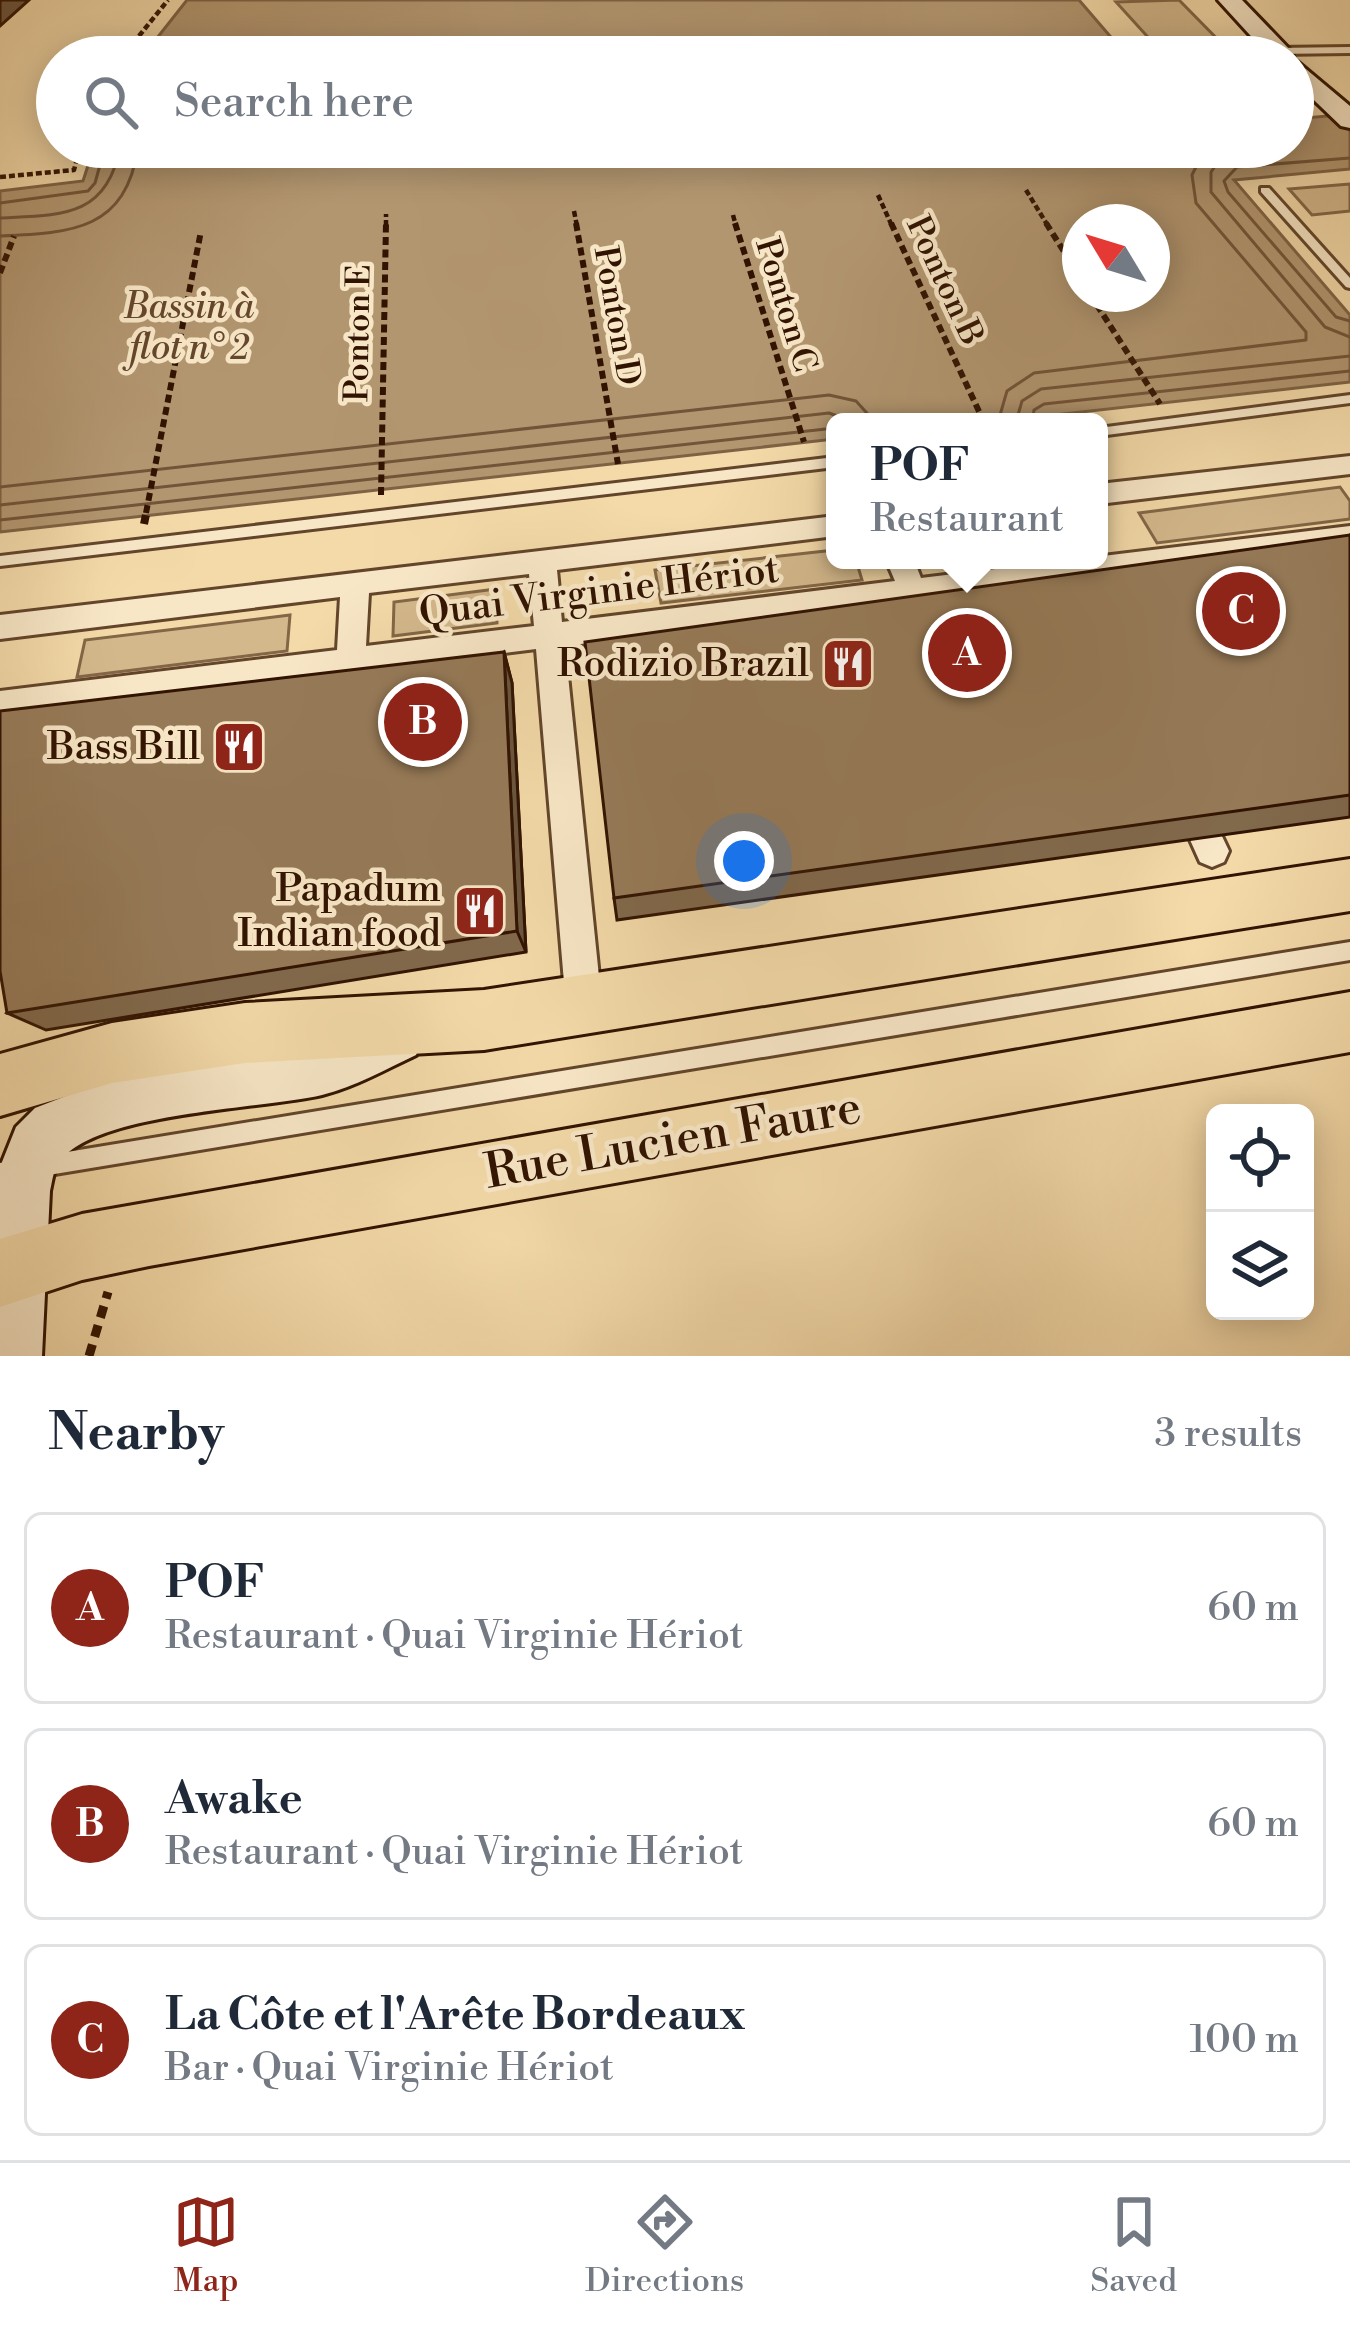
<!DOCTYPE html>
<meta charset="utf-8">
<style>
:root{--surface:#fff;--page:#f6f6f7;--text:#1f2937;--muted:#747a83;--line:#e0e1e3;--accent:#8f2418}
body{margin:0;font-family:"Libre Bodoni",serif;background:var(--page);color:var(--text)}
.controls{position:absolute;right:36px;bottom:36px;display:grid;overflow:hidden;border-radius:18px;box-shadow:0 6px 30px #0003}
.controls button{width:108px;height:108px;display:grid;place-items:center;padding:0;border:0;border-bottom:3px solid var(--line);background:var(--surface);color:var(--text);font:60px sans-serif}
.compass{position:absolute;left:1062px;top:204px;width:108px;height:108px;border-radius:50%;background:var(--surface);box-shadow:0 6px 30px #0003;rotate:308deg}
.you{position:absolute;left:744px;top:861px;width:42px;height:42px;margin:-30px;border:9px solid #fff;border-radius:50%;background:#1a73e8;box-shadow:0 0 0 18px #1a73e833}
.badge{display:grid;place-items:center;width:78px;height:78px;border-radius:50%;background:var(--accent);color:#fff;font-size:39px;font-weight:700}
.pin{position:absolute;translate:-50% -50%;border:6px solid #fff;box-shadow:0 3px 12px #0006}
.popup{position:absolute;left:826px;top:413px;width:282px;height:156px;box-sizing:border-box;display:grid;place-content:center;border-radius:18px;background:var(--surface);filter:drop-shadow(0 3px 9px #0005);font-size:39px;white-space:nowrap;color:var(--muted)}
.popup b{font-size:45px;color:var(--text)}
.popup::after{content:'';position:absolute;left:50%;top:100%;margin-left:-24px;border:24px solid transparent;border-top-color:var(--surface)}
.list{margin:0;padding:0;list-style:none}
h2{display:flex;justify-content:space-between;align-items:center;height:156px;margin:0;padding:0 48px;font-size:51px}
h2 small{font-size:39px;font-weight:400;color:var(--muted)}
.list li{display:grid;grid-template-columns:78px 1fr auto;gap:36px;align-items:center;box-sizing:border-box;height:192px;margin:0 24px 24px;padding:0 24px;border:3px solid var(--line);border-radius:18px}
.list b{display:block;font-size:45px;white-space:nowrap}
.list p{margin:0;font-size:39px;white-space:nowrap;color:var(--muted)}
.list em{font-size:39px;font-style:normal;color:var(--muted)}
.icon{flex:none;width:66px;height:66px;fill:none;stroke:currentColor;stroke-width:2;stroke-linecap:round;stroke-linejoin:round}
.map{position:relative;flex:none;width:1350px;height:1356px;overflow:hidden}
.search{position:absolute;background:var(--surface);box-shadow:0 6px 30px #0003;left:36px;right:36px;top:36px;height:132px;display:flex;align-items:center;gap:30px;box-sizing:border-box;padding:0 42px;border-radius:66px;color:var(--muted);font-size:45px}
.sheet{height:804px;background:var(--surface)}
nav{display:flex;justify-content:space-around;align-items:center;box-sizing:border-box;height:168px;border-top:3px solid var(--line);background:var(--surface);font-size:33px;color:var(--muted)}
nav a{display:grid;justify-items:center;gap:6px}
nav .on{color:var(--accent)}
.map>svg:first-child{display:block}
</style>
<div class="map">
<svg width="1350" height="1356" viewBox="0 0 1350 1356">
<rect width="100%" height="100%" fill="#f4daa9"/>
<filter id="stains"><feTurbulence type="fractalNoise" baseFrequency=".00167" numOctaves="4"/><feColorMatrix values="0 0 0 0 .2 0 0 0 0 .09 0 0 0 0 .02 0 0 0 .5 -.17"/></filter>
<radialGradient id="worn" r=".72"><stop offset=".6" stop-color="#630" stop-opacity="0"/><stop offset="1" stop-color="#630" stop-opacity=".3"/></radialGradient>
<!-- green -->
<path fill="#d3b88c" stroke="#826646" stroke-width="3" d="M1179 0 1235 57H1166L1116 2Z
M1350 184V211L1312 215 1289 189Z
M1340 487 1350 501V519L1157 543 1139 513Z
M835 550V560H856L862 580 661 603 655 570Z
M496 589 497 623 393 636 394 602Z
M290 615 287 651 77 677 85 640Z"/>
<!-- water -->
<path fill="#b29670" stroke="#7e6244" stroke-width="3" fill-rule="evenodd" d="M187 0H1079L1128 57H142Z
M1350 114V169L1234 180 1350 315V382L992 422H835V439L0 532V191L83 181 94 147H1293V119ZM1080 222H1152V294H1080Z"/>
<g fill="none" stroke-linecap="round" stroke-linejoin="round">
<!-- shore -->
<path stroke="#725438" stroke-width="3" d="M1276 147 1221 158 1211 172V192L1325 327 1350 337
M1350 158 1237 167 1224 181 1228 192 1336 317 1350 321
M0 203 88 191 95 183 105 147
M0 218C61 215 107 218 120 147
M0 236C73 233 126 230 138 147
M998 422 1007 391 1034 373 1306 340V332L1196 203 1192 175 1206 147
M1016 422 1022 401 1041 389 1350 356
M1032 422 1034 410 1044 404 1350 371
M0 487 829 395 856 401 875 422
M0 505 829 413 854 422
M0 520 835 428"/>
<!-- lane casing -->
<g stroke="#62452b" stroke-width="6">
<path id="lane" d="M1350 47V53L1277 54 1273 51 1277 48Z
M1261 188H1269L1350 278V288L1346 287 1261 192Z
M1350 395V403L1099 436V428Z
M835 457V467L0 566V556Z
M1350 942V960L0 1183V1163Z"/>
</g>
<!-- street casing -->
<g stroke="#62452b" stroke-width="6">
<path id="street" d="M1350 456V474L1099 504V484Z
M835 516V536L557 570 562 622 895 581 886 560H914L921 578 1350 526V546L565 646 602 1006 597 1019 584 1024 571 1019 566 1006 536 649 0 717V691L337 650 340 597 0 639V615ZM529 574 534 626 366 646 369 593Z
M1189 787 1201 792 1229 851 1224 862 1212 867 1200 862 1173 802 1177 792Z"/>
</g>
<!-- secondary casing -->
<g stroke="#311301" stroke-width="6">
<path id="secondary" d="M1218 0H1242L1292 52 1294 59 1350 106V128L1341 126 1293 80V57H1270Z
M398 1011 416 1019 424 1037 416 1055C386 1069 355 1087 322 1095 263 1109 90 1112 58 1164 53 1171 52 1183 50 1191L42 1356H0V1167L16 1127 35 1108 123 1074 322 1041Z"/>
</g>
<!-- primary casing -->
<g stroke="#311301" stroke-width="6">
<path id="primary" d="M1350 859V911L484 1050 245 1063 112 1083 0 1116V1054L112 1023 245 1003 484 990Z
M1350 992V1052L149 1266 82 1280 0 1307V1239L82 1214Z"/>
</g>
<!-- path-far3 -->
<path stroke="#311301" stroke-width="4.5" stroke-dasharray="6 3" stroke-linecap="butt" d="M122 57 168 0
M0 177 74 170 80 147
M1026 190 1048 226
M878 195 892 226
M574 211 577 226
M733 215 736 226
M386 226V214"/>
<!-- path-far2 -->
<path stroke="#311301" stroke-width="6" stroke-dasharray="8 4.5" stroke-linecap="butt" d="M576 223 618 464
M735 223 804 442
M891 223 984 422
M1046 223 1080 277
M0 273 14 236
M1090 294 1160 404
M381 495 386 223
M146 513 201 231"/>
<!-- path-far1 -->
<path stroke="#311301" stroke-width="8" stroke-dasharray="9 6" stroke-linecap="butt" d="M144 524 147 510"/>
<!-- path -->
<path stroke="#311301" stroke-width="9" stroke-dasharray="12 8" stroke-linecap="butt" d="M89 1356 108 1292"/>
<!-- lane -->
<use href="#lane" fill="#f8e7c7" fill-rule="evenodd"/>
<!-- street -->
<use href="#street" fill="#f8e7c7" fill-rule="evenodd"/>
<!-- secondary -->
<use href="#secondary" fill="#f8e7c7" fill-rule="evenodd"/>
<!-- primary -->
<use href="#primary" fill="#f4daa9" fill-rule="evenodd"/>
</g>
<!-- wall -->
<path fill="#81694c" stroke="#311301" stroke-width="3" d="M1350 535V817L617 920 614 898Z
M504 652 512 683 526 952 46 1030 7 1013Z"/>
<!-- shaded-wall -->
<path fill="#69553e" stroke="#311301" stroke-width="3" d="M0 0H29L0 26Z
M504 652 512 683 526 952 517 931Z"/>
<!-- building -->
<path fill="#967a58" stroke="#311301" stroke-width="3" d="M1350 535V795L614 898 585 642Z
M504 652 517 931 7 1013 0 971V711Z"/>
<!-- icons -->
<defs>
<g id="restaurant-square" transform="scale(2.7)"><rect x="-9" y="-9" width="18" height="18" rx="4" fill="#8f2418" stroke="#f8e7c7"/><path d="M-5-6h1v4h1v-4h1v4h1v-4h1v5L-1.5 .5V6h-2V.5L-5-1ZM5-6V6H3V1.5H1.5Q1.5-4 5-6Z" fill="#fff"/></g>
</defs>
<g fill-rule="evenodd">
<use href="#restaurant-square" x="848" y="664"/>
<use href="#restaurant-square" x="239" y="747"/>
<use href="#restaurant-square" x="480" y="911"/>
</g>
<g text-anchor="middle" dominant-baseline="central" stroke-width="9" stroke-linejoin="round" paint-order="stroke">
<!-- far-street labels -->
<g font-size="33" fill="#311301" stroke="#f8e7c7">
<text transform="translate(944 281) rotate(65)">Ponton B</text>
<text transform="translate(785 305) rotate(73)">Ponton C</text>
<text transform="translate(616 316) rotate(80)">Ponton D</text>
<text transform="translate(359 333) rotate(-89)">Ponton E</text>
</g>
<!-- far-water labels -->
<g font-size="36" font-style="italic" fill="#65472d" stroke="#f8e7c7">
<text x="189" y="307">Bassin à<tspan x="189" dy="41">flot n° 2</tspan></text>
</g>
<!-- street labels -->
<g font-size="39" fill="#311301" stroke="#f8e7c7">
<text transform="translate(599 592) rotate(-7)">Quai Virginie Hériot</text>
</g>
<!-- poi labels -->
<g font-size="39" fill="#311301" stroke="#f8e7c7" text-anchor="end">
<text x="809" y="664">Rodizio Brazil</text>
<text x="200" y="747">Bass Bill</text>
<text x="441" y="889">Papadum<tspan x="441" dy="45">Indian food</tspan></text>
</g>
<!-- near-street labels -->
<g font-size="48" fill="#311301" stroke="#f8e7c7">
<text transform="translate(673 1141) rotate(-10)">Rue Lucien Faure</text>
</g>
</g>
<rect width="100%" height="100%" filter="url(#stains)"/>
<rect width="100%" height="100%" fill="url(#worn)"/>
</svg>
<div class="controls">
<button><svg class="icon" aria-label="locate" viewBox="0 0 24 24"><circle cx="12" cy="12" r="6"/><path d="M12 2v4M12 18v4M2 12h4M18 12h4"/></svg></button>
<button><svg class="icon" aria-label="layers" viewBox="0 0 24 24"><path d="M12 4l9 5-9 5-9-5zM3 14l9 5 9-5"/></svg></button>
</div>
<svg class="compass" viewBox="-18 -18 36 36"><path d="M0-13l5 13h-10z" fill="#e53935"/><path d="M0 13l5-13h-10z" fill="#747a83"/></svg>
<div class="you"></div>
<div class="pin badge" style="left:967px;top:653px">A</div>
<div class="popup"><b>POF</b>Restaurant</div>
<div class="pin badge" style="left:423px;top:722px">B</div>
<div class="pin badge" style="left:1241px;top:611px">C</div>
<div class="search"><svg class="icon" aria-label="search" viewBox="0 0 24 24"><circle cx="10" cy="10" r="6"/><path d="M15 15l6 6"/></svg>Search here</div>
</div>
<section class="sheet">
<h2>Nearby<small>3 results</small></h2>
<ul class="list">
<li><span class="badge">A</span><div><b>POF</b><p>Restaurant · Quai Virginie Hériot</p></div><em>60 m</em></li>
<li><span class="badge">B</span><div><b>Awake</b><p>Restaurant · Quai Virginie Hériot</p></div><em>60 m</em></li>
<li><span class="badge">C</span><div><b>La Côte et l'Arête Bordeaux</b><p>Bar · Quai Virginie Hériot</p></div><em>100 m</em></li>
</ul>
</section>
<nav>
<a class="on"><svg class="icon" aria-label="map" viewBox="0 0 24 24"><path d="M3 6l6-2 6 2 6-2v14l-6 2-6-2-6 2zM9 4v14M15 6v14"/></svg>Map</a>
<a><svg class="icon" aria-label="directions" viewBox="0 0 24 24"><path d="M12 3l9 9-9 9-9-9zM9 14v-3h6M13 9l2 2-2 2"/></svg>Directions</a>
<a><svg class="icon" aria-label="saved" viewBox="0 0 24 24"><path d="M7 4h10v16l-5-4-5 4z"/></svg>Saved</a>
</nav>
